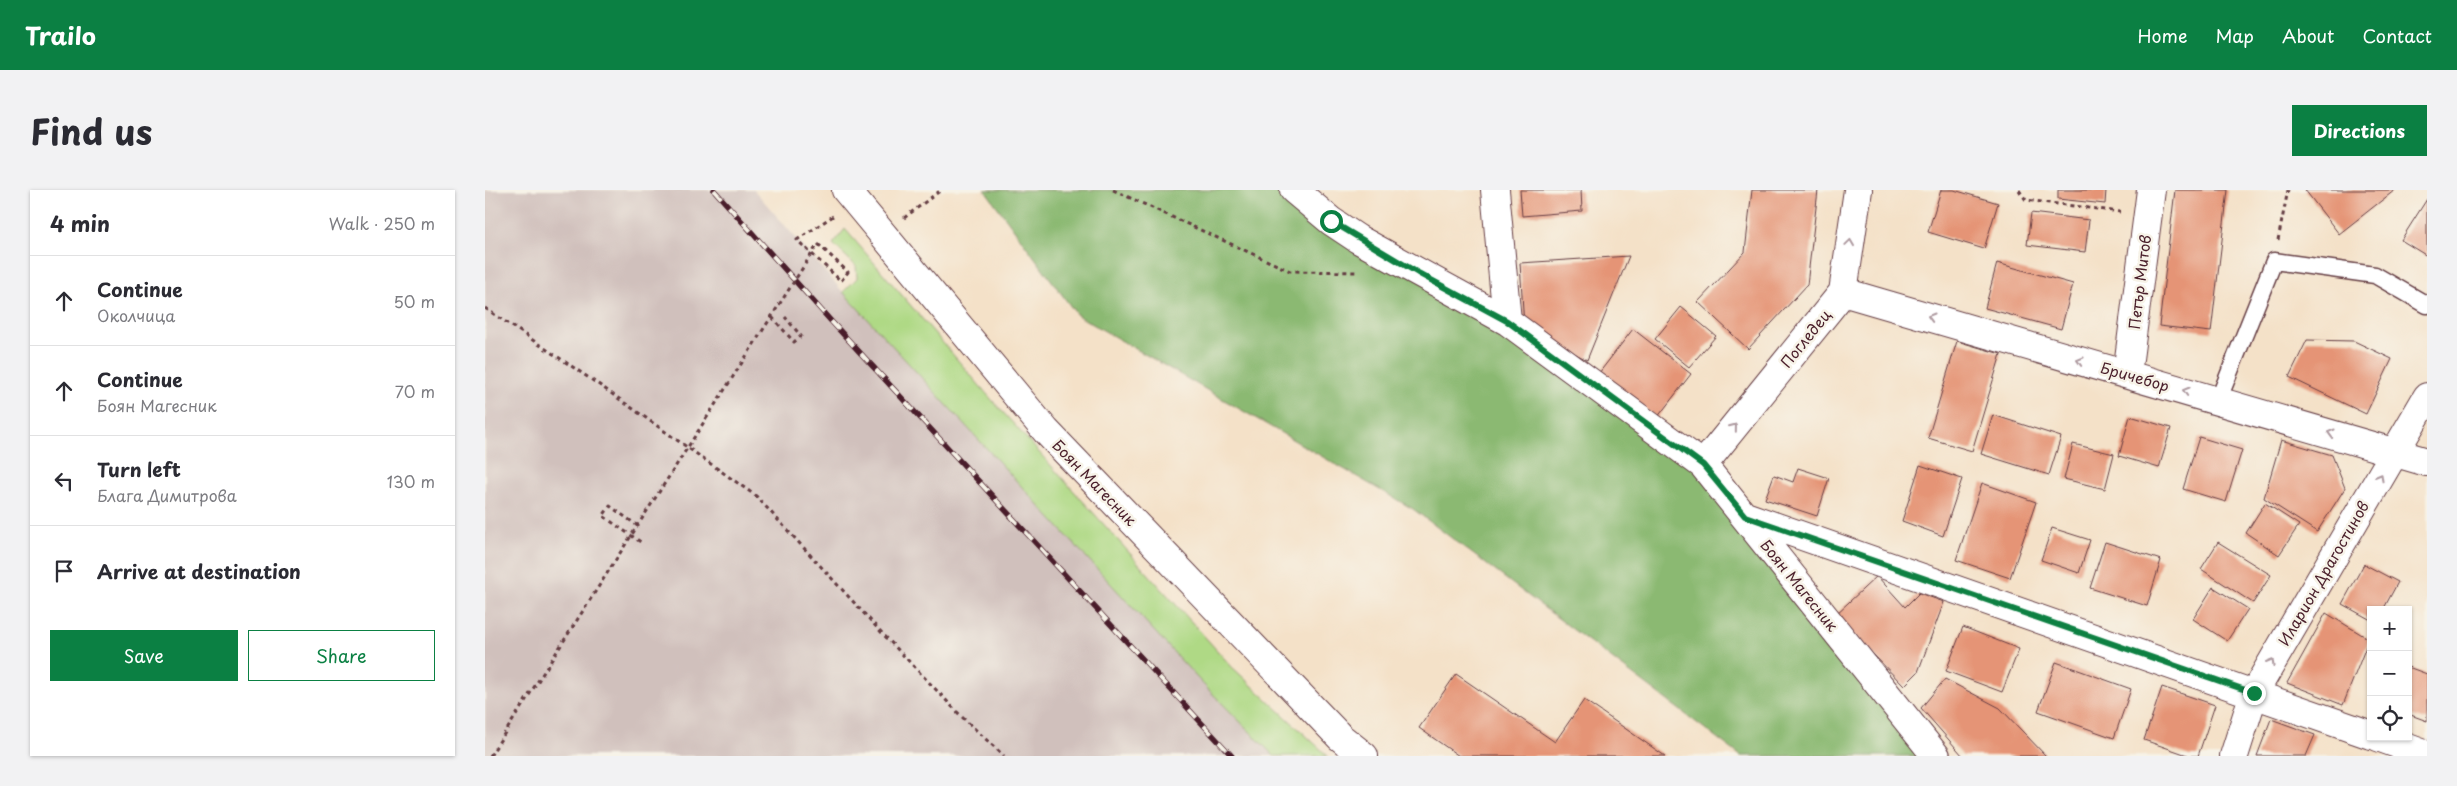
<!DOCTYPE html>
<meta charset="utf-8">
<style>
:root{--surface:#fff;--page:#f2f2f3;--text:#2b2b33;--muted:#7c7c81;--line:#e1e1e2;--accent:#0b8043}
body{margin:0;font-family:"Playpen Sans",sans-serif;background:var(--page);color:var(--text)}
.controls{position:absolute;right:15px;bottom:15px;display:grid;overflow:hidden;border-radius:0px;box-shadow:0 1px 4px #0004}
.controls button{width:45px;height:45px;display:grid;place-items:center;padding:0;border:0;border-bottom:1px solid var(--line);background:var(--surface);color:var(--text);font:25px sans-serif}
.stop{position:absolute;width:15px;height:15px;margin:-11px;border:4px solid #0b8043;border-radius:50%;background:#fff}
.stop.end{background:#0b8043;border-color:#fff;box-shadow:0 1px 5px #0008}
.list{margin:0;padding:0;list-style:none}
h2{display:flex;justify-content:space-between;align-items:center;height:65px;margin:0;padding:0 20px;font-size:21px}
h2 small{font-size:16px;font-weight:400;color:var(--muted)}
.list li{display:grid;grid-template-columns:32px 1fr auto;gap:15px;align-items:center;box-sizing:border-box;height:90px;padding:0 20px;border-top:1px solid var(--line)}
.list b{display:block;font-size:19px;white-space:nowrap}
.list p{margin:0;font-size:16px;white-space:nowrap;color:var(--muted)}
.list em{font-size:16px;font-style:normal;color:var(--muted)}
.actions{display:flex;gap:10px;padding:15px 20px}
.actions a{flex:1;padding:11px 0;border:1px solid var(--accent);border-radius:0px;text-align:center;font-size:18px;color:var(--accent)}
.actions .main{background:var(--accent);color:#fff}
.icon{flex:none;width:28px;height:28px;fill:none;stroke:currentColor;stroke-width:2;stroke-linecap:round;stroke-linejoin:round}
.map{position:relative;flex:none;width:1942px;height:566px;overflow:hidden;border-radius:0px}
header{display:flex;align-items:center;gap:30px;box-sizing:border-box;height:70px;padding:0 25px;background:var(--accent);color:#fff}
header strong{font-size:24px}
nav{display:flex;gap:28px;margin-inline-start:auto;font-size:18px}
.intro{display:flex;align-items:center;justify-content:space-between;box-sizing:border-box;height:120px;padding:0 30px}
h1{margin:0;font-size:35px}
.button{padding:12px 22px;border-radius:0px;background:var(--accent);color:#fff;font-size:18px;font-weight:700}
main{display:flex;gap:30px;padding:0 30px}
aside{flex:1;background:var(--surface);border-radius:0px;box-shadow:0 1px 4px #0004}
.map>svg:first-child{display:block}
</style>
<header>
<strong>Trailo</strong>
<nav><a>Home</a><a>Map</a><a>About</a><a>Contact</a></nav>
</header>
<div class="intro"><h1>Find us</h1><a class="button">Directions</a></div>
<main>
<aside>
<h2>4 min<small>Walk · 250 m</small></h2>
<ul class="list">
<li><svg class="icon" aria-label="ahead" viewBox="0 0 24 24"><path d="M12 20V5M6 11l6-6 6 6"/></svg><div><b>Continue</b><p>Околчица</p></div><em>50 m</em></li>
<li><svg class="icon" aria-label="ahead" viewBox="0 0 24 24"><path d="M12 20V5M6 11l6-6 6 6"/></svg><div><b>Continue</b><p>Боян Магесник</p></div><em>70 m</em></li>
<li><svg class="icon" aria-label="left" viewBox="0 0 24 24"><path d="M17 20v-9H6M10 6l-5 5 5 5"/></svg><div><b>Turn left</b><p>Блага Димитрова</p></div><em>130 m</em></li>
<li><svg class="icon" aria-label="arrive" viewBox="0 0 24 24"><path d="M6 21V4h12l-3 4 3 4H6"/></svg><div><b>Arrive at destination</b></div></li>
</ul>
<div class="actions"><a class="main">Save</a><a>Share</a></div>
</aside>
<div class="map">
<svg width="1942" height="566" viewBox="0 0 1942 566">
<rect width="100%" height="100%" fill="#f7f3e8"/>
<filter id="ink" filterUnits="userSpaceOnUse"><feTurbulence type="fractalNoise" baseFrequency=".02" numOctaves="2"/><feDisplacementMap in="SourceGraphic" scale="10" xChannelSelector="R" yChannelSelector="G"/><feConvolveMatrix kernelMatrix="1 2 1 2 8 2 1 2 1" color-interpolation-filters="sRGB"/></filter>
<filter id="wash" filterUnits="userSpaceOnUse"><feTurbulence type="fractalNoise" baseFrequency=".0096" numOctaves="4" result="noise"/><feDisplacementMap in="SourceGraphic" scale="20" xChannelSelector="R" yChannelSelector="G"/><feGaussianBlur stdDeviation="1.12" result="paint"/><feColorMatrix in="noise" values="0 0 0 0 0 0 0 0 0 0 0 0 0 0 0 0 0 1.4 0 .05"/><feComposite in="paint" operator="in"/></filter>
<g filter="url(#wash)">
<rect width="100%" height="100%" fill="#f4e1c8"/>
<!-- industrial -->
<path fill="#d0c0bc" d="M0 0H269L358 102 715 491 789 566H0Z"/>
<!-- green -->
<path fill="#afd985" stroke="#7c7c58" d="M360 39 507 210 747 477 843 566H789L715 491 358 102 372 88 371 76 348 54Z"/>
<!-- forest -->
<path fill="#8bb972" stroke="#6a6c4e" d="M500 0H809L1218 275 1451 566H1256L928 319 592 125Z"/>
<g id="blocks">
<!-- building -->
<path fill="#e59476" d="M1035 0H1096L1097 21 1037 26Z
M1267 0H1333L1322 95 1263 159 1213 112 1260 62Z
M1456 0H1469L1513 13 1499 59 1443 42Z
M1573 0H1621L1620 14 1573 9Z
M1690 0H1743L1726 142 1674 136Z
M1820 0H1910L1854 44Z
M1942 9V66L1916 50Z
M1546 23 1604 30 1600 62 1542 55Z
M1144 66 1102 170 1039 136 1035 73Z
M1512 73 1588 94 1576 139 1500 118Z
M1196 117 1231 146 1204 177 1170 149Z
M1148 139 1206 184 1172 228 1114 183Z
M1822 150 1869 151 1907 169 1881 224 1804 187Z
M1472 151 1516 164 1487 261 1443 248Z
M1508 225 1576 247 1564 285 1496 264Z
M1645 226 1686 238 1674 278 1634 266Z
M1714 247 1757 260 1741 312 1698 299Z
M1796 250 1847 265 1860 298 1832 342 1779 308Z
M1588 254 1629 264 1620 299 1579 289Z
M1435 275 1477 289 1458 346 1417 331Z
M1313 278 1344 288 1332 326 1280 309 1289 285 1308 292Z
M1497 293 1551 312 1525 388 1471 370Z
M1780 313 1814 335 1794 365 1761 343Z
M1567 338 1605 350 1594 383 1556 370Z
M1620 352 1676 370 1662 416 1605 398Z
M1733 352 1786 385 1768 413 1716 379Z
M1879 374 1913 392 1898 420H1886V430L1857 414Z
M1392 386 1420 417 1434 403 1459 412 1433 482 1419 496 1350 425Z
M1728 397 1763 419 1742 451 1708 429Z
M1841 423 1884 449 1858 515 1802 493Z
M1478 437 1534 459 1517 502 1461 481Z
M1571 472 1646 499 1629 548 1553 521Z
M1923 477 1942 484V531L1923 524Z
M971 484 1070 552 1099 510 1180 566H974L934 538Z
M1460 489 1515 518 1561 566H1478L1436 518Z
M1677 497 1730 515 1713 566H1705L1659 550Z
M1786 529 1830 545 1821 566H1772Z"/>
</g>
</g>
<g filter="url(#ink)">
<use href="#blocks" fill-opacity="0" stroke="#643c43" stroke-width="1"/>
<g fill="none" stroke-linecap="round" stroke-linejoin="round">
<!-- service casing -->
<g stroke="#643c43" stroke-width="19">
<path id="service" d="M1733 211 1789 71 1890 85 1942 115"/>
</g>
<!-- minor casing -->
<g stroke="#643c43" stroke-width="30">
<path id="minor" d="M809 0 846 31 873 49 1022 131 1218 275 1451 566
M1010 0 1022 131
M1358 102 1942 272
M1642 184 1666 0
M1218 275 1358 102 1373 0
M1260 326 1886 545
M1893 547 1942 565
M1749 566 1769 503 1942 207"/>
</g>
<!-- tertiary casing -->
<g stroke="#643c43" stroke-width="30">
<path id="tertiary" d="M361 0 561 241 855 547 879 566"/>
</g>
<!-- path -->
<path stroke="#643c43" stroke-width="3" stroke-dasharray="4 4" stroke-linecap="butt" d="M628 0 805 81 873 82
M1534 0 1541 10 1635 22
M419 28 456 0
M1793 50 1803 0
M333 54 363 82 356 91 312 50 348 26
M0 118 113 194 271 306 397 443 477 527 519 566
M287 127 309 152 316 146 300 127
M153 336 125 316 118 326 157 353"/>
<!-- service -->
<use href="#service" stroke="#fff" stroke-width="16"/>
<!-- minor -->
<use href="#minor" stroke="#fff" stroke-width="28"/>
<!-- tertiary -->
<use href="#tertiary" stroke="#fff" stroke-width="28"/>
<!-- rail casing -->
<g stroke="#4a1f2b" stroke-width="5.5">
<path id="rail" d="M229 0 345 130 747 566"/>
</g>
<!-- rail -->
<use href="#rail" stroke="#f7f3e8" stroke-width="4" stroke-dasharray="11" stroke-linecap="butt"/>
<!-- path-bridge -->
<path stroke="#643c43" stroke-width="3" stroke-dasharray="4 4" stroke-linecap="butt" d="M5 566 333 54"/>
</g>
<!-- one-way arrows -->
<defs><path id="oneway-chevron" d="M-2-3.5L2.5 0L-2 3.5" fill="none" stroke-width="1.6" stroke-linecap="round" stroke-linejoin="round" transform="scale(1.25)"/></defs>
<g stroke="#ae9aa0">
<use href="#oneway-chevron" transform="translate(1365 53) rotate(-82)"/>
<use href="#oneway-chevron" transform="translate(1446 127) rotate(-164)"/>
<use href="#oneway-chevron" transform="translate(1595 171) rotate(-164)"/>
<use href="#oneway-chevron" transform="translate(1701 201) rotate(-164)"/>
<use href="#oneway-chevron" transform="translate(1249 237) rotate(-51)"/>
<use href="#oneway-chevron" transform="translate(1846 243) rotate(-164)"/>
<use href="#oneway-chevron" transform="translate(1895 287) rotate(-60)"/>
<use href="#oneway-chevron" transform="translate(1786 472) rotate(-60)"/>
</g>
</g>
<g fill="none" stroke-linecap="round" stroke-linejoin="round" filter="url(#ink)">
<!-- route -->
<path stroke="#0b8043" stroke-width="6" d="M846 31 933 83 1022 131 1218 275 1260 326 1769 503"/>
</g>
<g text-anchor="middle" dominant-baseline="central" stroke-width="5" stroke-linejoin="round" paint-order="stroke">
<!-- street labels -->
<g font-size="15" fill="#4a1f2b" stroke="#f7f3e8">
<text transform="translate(1654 92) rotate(-83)">Петър Митов</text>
<text transform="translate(1320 148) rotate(-51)">Погледец</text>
<text transform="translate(1650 186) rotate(16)">Бричебор</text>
<text transform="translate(610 292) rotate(46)">Боян Магесник</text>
<text transform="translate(1838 383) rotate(-60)">Иларион Драгостинов</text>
<text transform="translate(1315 395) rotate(51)">Боян Магесник</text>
</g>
</g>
</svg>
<div class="controls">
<button>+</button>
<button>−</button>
<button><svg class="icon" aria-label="locate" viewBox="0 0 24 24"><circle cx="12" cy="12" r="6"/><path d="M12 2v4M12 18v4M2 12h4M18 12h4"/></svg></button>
</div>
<div class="stop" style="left:846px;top:31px"></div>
<div class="stop end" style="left:1769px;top:503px"></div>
</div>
</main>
